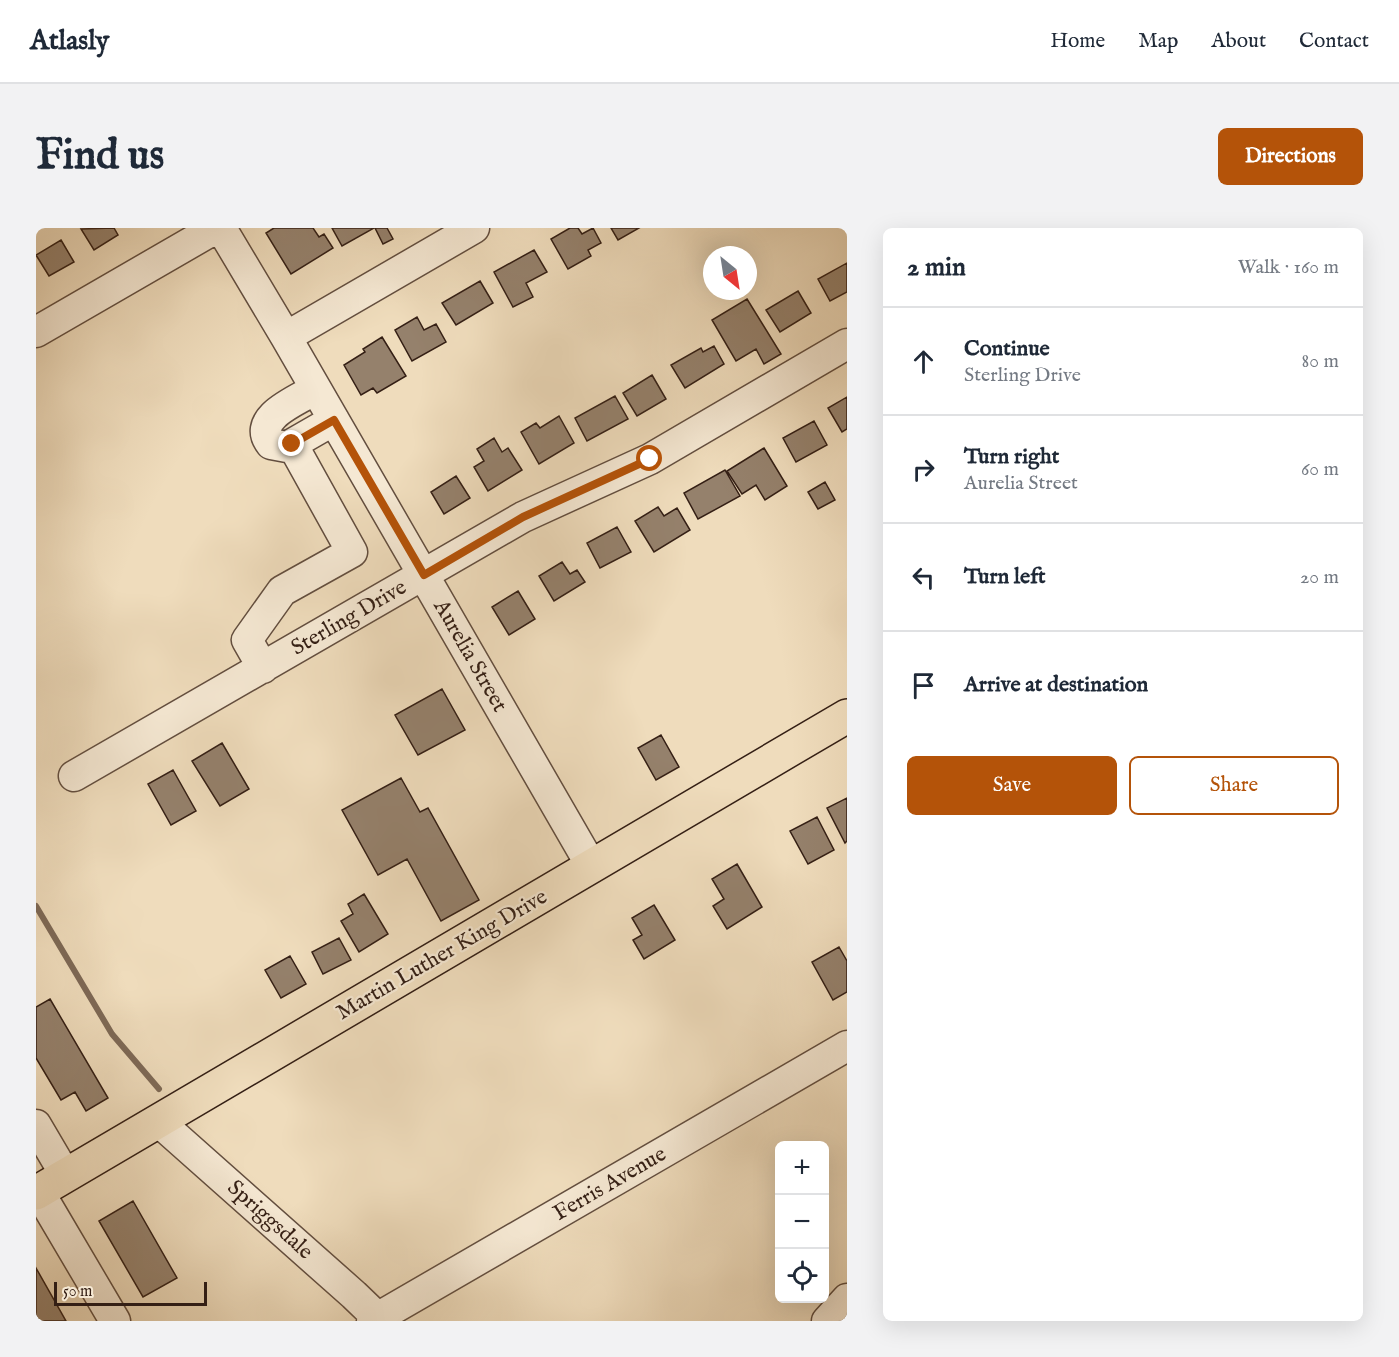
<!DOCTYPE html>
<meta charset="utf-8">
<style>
:root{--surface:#fff;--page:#f2f2f3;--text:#1f2937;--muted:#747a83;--line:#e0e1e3;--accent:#b45309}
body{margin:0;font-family:"IM FELL English",serif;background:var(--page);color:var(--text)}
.controls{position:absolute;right:18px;bottom:18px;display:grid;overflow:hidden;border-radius:9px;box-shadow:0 6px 24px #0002}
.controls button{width:54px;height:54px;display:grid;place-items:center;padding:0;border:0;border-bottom:2px solid var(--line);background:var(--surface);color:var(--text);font:30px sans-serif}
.compass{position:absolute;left:667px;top:18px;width:54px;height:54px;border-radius:50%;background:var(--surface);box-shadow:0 6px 24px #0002;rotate:150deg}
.scale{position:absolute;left:18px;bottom:15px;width:153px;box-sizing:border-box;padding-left:6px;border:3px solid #341f15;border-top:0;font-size:16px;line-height:21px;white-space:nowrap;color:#341f15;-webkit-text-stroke:4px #f5e8d3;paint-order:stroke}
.stop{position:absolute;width:18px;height:18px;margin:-14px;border:4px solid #b45309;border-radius:50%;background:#fff}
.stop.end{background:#b45309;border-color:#fff;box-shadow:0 2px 6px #0008}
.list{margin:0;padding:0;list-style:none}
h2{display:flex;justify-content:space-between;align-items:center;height:78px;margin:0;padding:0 24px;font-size:26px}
h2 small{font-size:20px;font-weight:400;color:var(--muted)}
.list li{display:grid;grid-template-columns:39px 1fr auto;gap:18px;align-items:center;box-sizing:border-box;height:108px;padding:0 24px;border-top:2px solid var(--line)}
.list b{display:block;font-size:22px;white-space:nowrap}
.list p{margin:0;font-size:20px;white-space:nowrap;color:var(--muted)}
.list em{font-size:20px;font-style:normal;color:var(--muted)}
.actions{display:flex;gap:12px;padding:18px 24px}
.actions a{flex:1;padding:14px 0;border:2px solid var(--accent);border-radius:9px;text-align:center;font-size:21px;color:var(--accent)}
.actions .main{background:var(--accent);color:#fff}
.icon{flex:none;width:33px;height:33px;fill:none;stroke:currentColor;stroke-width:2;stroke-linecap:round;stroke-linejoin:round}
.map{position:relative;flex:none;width:811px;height:1093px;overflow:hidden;border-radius:9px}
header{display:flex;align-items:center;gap:36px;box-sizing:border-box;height:84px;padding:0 30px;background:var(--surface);border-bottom:2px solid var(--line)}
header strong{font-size:28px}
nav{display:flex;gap:33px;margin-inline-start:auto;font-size:21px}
.intro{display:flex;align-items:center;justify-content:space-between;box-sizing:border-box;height:144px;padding:0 36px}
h1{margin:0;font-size:42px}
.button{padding:15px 27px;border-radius:9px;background:var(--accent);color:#fff;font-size:21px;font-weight:700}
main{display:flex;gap:36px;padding:0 36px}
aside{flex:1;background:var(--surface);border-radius:9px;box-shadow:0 6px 24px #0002}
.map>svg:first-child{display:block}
</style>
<header>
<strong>Atlasly</strong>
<nav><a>Home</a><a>Map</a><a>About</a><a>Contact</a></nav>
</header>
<div class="intro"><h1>Find us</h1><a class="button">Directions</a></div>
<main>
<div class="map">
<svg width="811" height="1093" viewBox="0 0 811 1093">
<rect width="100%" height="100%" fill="#efdcbc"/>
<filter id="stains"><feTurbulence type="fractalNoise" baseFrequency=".00333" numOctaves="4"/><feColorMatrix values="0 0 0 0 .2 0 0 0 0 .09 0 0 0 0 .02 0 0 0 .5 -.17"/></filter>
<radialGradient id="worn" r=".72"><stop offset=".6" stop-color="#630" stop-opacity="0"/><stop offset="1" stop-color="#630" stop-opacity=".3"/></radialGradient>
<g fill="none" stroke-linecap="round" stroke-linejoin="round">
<!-- stream -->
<path stroke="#7e6a57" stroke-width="6" d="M0 678 76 806 123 861"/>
</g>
<!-- building -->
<path fill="#95816c" stroke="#341f15" stroke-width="1.5" d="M78 0 82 7 58 22 45 1Z
M238 0H277L283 9 288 6 297 20 255 46 230 5Z
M296 0H338L306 18Z
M339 0H351L357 11 347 16Z
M534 0H542L546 6 557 0 565 15 552 22 555 28 532 41 515 11Z
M575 0H603L582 12Z
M25 12 38 34 13 48 0 27Z
M498 22 511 44 490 55 497 69 477 79 458 44Z
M811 35V64L794 73 782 51Z
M444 53 457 75 420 97 406 75Z
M762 63 775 85 744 104 730 82Z
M711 71 745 126 728 136 720 121 700 133 676 92Z
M381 89 388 102 400 96 410 114 376 133 359 102Z
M346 109 370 148 341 165 337 160 325 167 308 137 329 124 327 121Z
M678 118 688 136 649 160 635 137 665 120 667 124Z
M616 147 630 171 601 188 587 165Z
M579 168 592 191 551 213 539 190Z
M811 169V201L806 204 792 180Z
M523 188 538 215 503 236 485 204 500 195 504 200Z
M778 193 791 217 760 234 747 210Z
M458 210 466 224 472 220 486 242 452 263 438 239 448 233 441 221Z
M728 220 751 258 729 272 720 257 706 266 691 243Z
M689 242 704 268 662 291 648 265Z
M420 248 434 270 408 286 395 264Z
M789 254 799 272 782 281 772 264Z
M622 279 628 288 641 280 654 302 618 324 599 293Z
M581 299 595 324 564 340 551 315Z
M526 334 534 346 541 342 549 354 518 373 503 348Z
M482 363 499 391 473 407 456 379Z
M406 461 429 502 382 527 359 487Z
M625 507 643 539 620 552 602 520Z
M186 515 213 561 184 578 156 533Z
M137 542 160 583 135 597 112 556Z
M365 550 384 584 392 580 443 672 405 693 371 631 342 647 306 582Z
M811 570V613L809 615 791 580Z
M781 589 798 622 772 636 754 603Z
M701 636 726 679 691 701 677 678 688 671 676 651Z
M328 666 352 706 323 724 305 693 317 686 312 676Z
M618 677 639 712 608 731 597 712 606 707 596 690Z
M303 710 315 732 287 746 276 724Z
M803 719 811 733V764L797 772 776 734Z
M254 728 270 756 245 770 229 742Z
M14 771 72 870 50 883 39 864 25 872 0 830V779Z
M97 973 141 1050 107 1069 63 993Z
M0 1040 30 1093H3L0 1087Z"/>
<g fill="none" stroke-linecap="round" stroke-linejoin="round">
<!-- minor casing -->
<g stroke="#634e3f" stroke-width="33">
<path id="minor" d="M185 0 250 109 556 639
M0 104 180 0
M250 109 438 0
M280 161C262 172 214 190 235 216L251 219 298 192
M227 440 211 412 246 363 316 324 256 216
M38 548 487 289 614 231 811 116
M122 893 318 1067 345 1093
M0 897 30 948
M3 964 79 1093
M336 1093 811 818
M791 1093 811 1071"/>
</g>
<!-- major casing -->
<g stroke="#341f15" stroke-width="36">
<path id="major" d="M0 965 811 488"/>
</g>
<!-- minor -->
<use href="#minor" stroke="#f5e8d3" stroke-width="30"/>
<!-- major -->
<use href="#major" stroke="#efdcbc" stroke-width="33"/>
</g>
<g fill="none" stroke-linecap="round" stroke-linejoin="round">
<!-- route -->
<path stroke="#b45309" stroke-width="8" d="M256 216 298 192 388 347 487 289 614 231"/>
</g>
<g text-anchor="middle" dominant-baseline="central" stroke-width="4.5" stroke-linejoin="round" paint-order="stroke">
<!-- street labels -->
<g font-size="22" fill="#341f15" stroke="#f5e8d3">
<text transform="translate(313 390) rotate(-30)">Sterling Drive</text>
<text transform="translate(434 428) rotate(60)">Aurelia Street</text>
<text transform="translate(406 727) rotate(-30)">Martin Luther King Drive</text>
<text transform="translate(574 956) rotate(-30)">Ferris Avenue</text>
<text transform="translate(234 992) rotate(42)">Spriggsdale</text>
</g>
</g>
<rect width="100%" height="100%" filter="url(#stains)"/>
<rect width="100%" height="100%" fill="url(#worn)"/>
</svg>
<div class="controls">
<button>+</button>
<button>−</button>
<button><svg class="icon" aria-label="locate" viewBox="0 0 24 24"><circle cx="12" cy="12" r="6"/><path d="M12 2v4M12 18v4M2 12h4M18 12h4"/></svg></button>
</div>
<svg class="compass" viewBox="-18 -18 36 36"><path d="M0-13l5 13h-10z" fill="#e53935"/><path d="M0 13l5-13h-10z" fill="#747a83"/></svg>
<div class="scale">50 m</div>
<div class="stop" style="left:614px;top:231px"></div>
<div class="stop end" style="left:256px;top:216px"></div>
</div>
<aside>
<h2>2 min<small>Walk · 160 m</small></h2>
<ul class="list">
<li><svg class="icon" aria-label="ahead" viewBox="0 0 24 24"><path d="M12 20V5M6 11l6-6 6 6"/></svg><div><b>Continue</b><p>Sterling Drive</p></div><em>80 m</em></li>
<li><svg class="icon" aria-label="right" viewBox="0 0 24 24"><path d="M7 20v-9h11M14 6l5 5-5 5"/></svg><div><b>Turn right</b><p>Aurelia Street</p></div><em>60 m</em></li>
<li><svg class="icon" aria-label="left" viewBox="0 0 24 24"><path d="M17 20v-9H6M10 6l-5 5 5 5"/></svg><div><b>Turn left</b></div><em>20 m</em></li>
<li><svg class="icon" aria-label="arrive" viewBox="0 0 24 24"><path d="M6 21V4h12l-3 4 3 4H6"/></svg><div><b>Arrive at destination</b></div></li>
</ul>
<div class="actions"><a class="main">Save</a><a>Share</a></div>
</aside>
</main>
